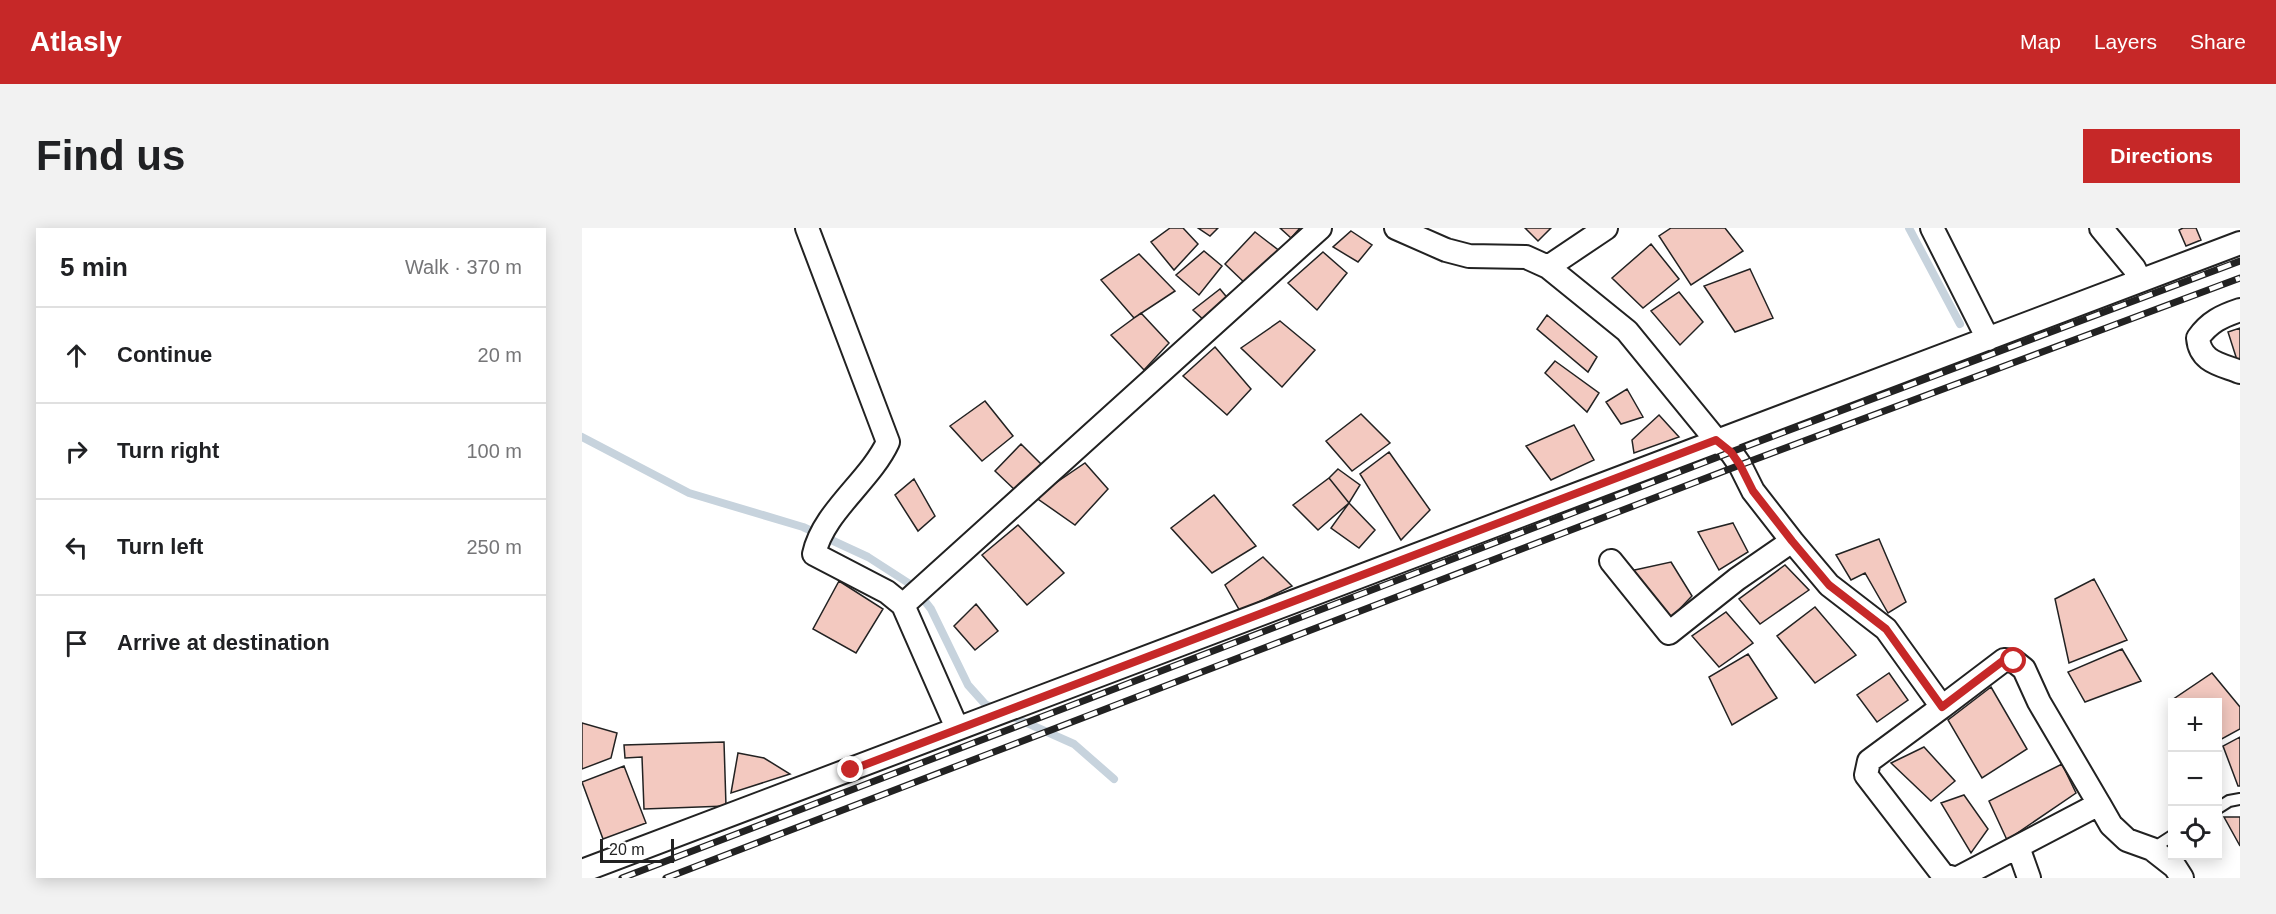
<!DOCTYPE html>
<meta charset="utf-8">
<style>
:root{--surface:#fff;--page:#f2f2f2;--text:#202124;--muted:#757577;--line:#e0e0e0;--accent:#c62828}
body{margin:0;font-family:Helvetica,sans-serif;background:var(--page);color:var(--text)}
.controls{position:absolute;right:18px;bottom:18px;display:grid;overflow:hidden;border-radius:0px;box-shadow:0 3px 15px #0003}
.controls button{width:54px;height:54px;display:grid;place-items:center;padding:0;border:0;border-bottom:2px solid var(--line);background:var(--surface);color:var(--text);font:30px sans-serif}
.scale{position:absolute;left:18px;bottom:15px;width:74px;box-sizing:border-box;padding-left:6px;border:3px solid #222;border-top:0;font-size:16px;line-height:21px;white-space:nowrap;color:#222;-webkit-text-stroke:4px #fff;paint-order:stroke}
.stop{position:absolute;width:18px;height:18px;margin:-14px;border:4px solid #c62828;border-radius:50%;background:#fff}
.stop.end{background:#c62828;border-color:#fff;box-shadow:0 2px 6px #0008}
.list{margin:0;padding:0;list-style:none}
h2{display:flex;justify-content:space-between;align-items:center;height:78px;margin:0;padding:0 24px;font-size:26px}
h2 small{font-size:20px;font-weight:400;color:var(--muted)}
.list li{display:grid;grid-template-columns:39px 1fr auto;gap:18px;align-items:center;box-sizing:border-box;height:96px;padding:0 24px;border-top:2px solid var(--line)}
.list b{display:block;font-size:22px;white-space:nowrap}
.list em{font-size:20px;font-style:normal;color:var(--muted)}
.icon{flex:none;width:33px;height:33px;fill:none;stroke:currentColor;stroke-width:2;stroke-linecap:round;stroke-linejoin:round}
.map{position:relative;flex:none;width:1658px;height:650px;overflow:hidden;border-radius:0px}
header{display:flex;align-items:center;gap:36px;box-sizing:border-box;height:84px;padding:0 30px;background:var(--accent);color:#fff}
header strong{font-size:28px}
nav{display:flex;gap:33px;margin-inline-start:auto;font-size:21px}
.intro{display:flex;align-items:center;justify-content:space-between;box-sizing:border-box;height:144px;padding:0 36px}
h1{margin:0;font-size:42px}
.button{padding:15px 27px;border-radius:0px;background:var(--accent);color:#fff;font-size:21px;font-weight:700}
main{display:flex;gap:36px;padding:0 36px}
aside{flex:1;background:var(--surface);border-radius:0px;box-shadow:0 3px 15px #0003}
.map>svg:first-child{display:block}
</style>
<header>
<strong>Atlasly</strong>
<nav><a>Map</a><a>Layers</a><a>Share</a></nav>
</header>
<div class="intro"><h1>Find us</h1><a class="button">Directions</a></div>
<main>
<aside>
<h2>5 min<small>Walk · 370 m</small></h2>
<ul class="list">
<li><svg class="icon" aria-label="ahead" viewBox="0 0 24 24"><path d="M12 20V5M6 11l6-6 6 6"/></svg><div><b>Continue</b></div><em>20 m</em></li>
<li><svg class="icon" aria-label="right" viewBox="0 0 24 24"><path d="M7 20v-9h11M14 6l5 5-5 5"/></svg><div><b>Turn right</b></div><em>100 m</em></li>
<li><svg class="icon" aria-label="left" viewBox="0 0 24 24"><path d="M17 20v-9H6M10 6l-5 5 5 5"/></svg><div><b>Turn left</b></div><em>250 m</em></li>
<li><svg class="icon" aria-label="arrive" viewBox="0 0 24 24"><path d="M6 21V4h12l-3 4 3 4H6"/></svg><div><b>Arrive at destination</b></div></li>
</ul>
</aside>
<div class="map">
<svg width="1658" height="650" viewBox="0 0 1658 650">
<rect width="100%" height="100%" fill="#fff"/>
<g fill="none" stroke-linecap="round" stroke-linejoin="round">
<!-- stream -->
<path stroke="#c7d3dd" stroke-width="8" d="M1327 0 1378 96
M0 209 107 265 221 299 286 329 331 358 349 381 386 457 403 476 413 481
M427 487 492 516 532 551"/>
</g>
<!-- building -->
<path fill="#f3c9c0" stroke="#222" stroke-width="1.5" d="M588 0H601L616 16 592 42 569 14Z
M616 0H636L628 8Z
M698 0H718L709 10Z
M943 0H969L956 13Z
M1089 0H1143L1161 23 1109 57 1077 8Z
M1601 0H1614L1619 12 1604 18 1597 2Z
M769 3 790 17 776 34 751 19Z
M673 4 699 24 666 58 643 36Z
M1069 16 1097 51 1061 80 1030 50Z
M622 23 640 38 617 67 594 47Z
M741 24 765 45 735 82 706 55Z
M557 26 593 63 552 90 519 52Z
M1168 41 1191 90 1153 104 1122 58Z
M638 61 648 73 625 95 611 82Z
M1097 64 1121 94 1098 117 1069 83Z
M559 85 587 115 562 142 529 107Z
M965 87 1015 129 1006 144 955 101Z
M698 93 733 122 700 159 659 120Z
M1658 100V131L1655 132 1646 104Z
M633 119 669 161 645 187 601 148Z
M973 133 1017 165 1005 184 963 145Z
M1045 161 1061 189 1039 196 1024 174Z
M403 173 431 208 400 233 368 198Z
M779 186 808 215 770 243 744 213Z
M1077 187 1097 209 1052 225 1050 212Z
M992 197 1012 232 969 252 944 218Z
M439 216 460 237 434 263 413 243Z
M807 224 848 282 819 312 778 246Z
M503 235 526 261 493 297 453 269Z
M756 241 778 257 767 275 747 250Z
M747 250 767 275 736 302 711 277Z
M332 251 353 288 336 303 313 267Z
M632 267 674 318 630 345 589 300Z
M767 275 793 302 777 320 749 300Z
M1151 295 1166 324 1137 342 1116 304Z
M436 297 482 345 445 377 400 327Z
M1297 311 1324 374 1306 385 1283 345 1269 352 1254 327Z
M681 329 710 358 658 383 643 357Z
M1089 334 1110 368 1087 392 1048 343Z
M1203 337 1227 362 1178 396 1157 371Z
M1512 351 1545 412 1487 435 1473 371Z
M257 353 301 381 274 425 231 401Z
M394 376 416 403 393 422 372 398Z
M1233 379 1274 427 1233 455 1195 408Z
M1144 384 1171 415 1137 439 1110 408Z
M1540 421 1559 453 1503 474 1486 444Z
M1166 426 1195 470 1150 497 1127 449Z
M1307 445 1326 472 1295 494 1275 467Z
M1630 445 1658 479V501L1636 513V475H1590V480L1587 474Z
M1409 459 1445 521 1400 550 1366 492Z
M0 495 35 505 29 530 0 541Z
M1658 509V558H1656L1641 518Z
M142 514 144 578 62 581 60 529 43 530 42 517Z
M1342 519 1373 553 1349 573 1309 535Z
M156 525 182 530 208 546 149 565Z
M1480 536 1494 565 1425 612 1407 573Z
M42 538 64 595 21 611 0 554Z
M1382 567 1406 601 1389 625 1359 575Z
M1642 589H1658V618Z"/>
<g fill="none" stroke-linecap="round" stroke-linejoin="round">
<!-- lane casing -->
<g stroke="#222" stroke-width="14">
<path id="lane" d="M1636 580 1647 573 1658 571
M1570 621 1590 608"/>
</g>
<!-- street casing -->
<g stroke="#222" stroke-width="26">
<path id="street" d="M225 0 306 214C288 253 241 284 232 326L305 364 321 377 375 500
M814 0 864 22 887 28 944 29 966 39 1045 103 1134 212 1149 224 1158 237 1171 263 1210 313 1247 357 1304 401 1360 479 1287 533 1284 547 1361 647 1372 650
M1350 0 1406 111
M1519 0 1552 40 1558 52
M966 39 1024 0
M1658 82C1640 88 1627 94 1616 110 1618 134 1638 136 1658 144
M1029 333 1087 405 1155 351 1210 313
M321 377 738 0
M1360 479 1422 432 1432 433 1442 441 1457 474 1517 576
M1436 619 1447 650
M0 643 1658 15
M1376 650 1517 576 1529 597 1545 612 1570 621 1593 639 1600 650"/>
</g>
<!-- lane -->
<use href="#lane" stroke="#fff" stroke-width="10"/>
<!-- street -->
<use href="#street" stroke="#fff" stroke-width="22"/>
<!-- rail casing -->
<g stroke="#222" stroke-width="7">
<path id="rail" d="M40 650 1149 224 1658 33
M84 650 1158 237 1658 50"/>
</g>
<!-- rail -->
<use href="#rail" stroke="#fff" stroke-width="4.5" stroke-dasharray="14" stroke-linecap="butt"/>
</g>
<g fill="none" stroke-linecap="round" stroke-linejoin="round">
<!-- route -->
<path stroke="#c62828" stroke-width="8" d="M269 542 1134 212 1149 224 1158 237 1171 263 1210 313 1247 357 1304 401 1360 479 1422 432 1432 433"/>
</g>
</svg>
<div class="controls">
<button>+</button>
<button>−</button>
<button><svg class="icon" aria-label="locate" viewBox="0 0 24 24"><circle cx="12" cy="12" r="6"/><path d="M12 2v4M12 18v4M2 12h4M18 12h4"/></svg></button>
</div>
<div class="scale">20 m</div>
<div class="stop" style="left:1432px;top:433px"></div>
<div class="stop end" style="left:269px;top:542px"></div>
</div>
</main>
